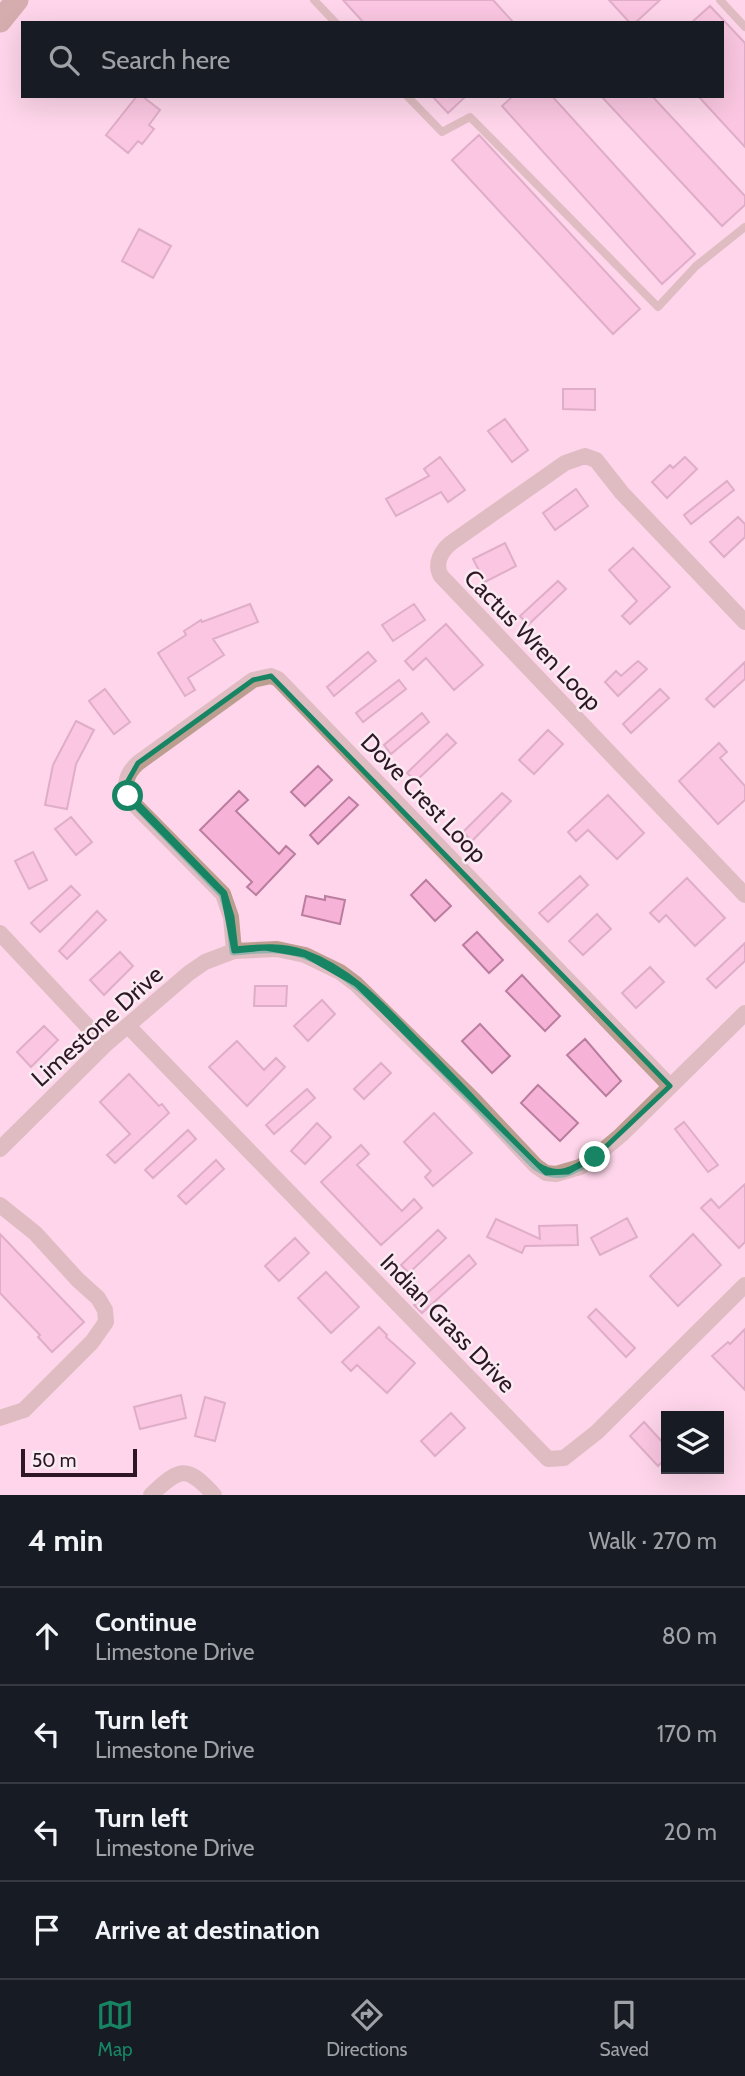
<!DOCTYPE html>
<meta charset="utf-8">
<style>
:root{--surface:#171b24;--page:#20242c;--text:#f1f3f6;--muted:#9ea1a6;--line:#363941;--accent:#178563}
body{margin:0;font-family:Cabin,sans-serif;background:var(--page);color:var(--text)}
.controls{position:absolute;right:21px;bottom:21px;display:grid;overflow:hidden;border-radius:0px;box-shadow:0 7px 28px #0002}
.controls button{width:63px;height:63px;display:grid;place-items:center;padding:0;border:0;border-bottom:2px solid var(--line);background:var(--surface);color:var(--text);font:35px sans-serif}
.scale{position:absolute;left:21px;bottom:18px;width:116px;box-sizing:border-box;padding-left:7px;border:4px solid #2e1624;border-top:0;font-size:19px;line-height:24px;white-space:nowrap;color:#2e1624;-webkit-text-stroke:5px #f9ebf2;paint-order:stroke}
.stop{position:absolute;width:21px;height:21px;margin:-16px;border:5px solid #178563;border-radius:50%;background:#fff}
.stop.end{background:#178563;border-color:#fff;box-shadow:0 2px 7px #0008}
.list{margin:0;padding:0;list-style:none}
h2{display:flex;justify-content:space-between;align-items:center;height:91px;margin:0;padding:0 28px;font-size:30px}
h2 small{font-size:23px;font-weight:400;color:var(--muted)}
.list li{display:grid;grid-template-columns:46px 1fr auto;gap:21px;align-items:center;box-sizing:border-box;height:98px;padding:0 28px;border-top:2px solid var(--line)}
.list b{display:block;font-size:26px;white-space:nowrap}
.list p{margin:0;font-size:23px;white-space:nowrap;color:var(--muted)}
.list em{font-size:23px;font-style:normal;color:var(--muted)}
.icon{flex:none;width:38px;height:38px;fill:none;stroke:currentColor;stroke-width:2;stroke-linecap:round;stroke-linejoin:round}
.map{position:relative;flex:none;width:745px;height:1495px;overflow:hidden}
.search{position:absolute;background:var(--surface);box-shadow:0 7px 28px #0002;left:21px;right:21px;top:21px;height:77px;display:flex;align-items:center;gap:18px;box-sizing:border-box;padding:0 24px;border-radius:0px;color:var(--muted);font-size:26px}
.sheet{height:483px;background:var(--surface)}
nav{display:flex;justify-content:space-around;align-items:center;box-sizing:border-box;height:98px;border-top:2px solid var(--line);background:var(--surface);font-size:19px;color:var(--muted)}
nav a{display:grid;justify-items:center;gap:4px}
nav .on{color:var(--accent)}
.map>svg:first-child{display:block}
</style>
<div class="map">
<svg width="745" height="1495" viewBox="0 0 745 1495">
<rect width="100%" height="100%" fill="#fed5ea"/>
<!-- building -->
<path fill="#f6b3d7" stroke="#bb7d9f" stroke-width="2" d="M343 0H493L514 23H364Z
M609 0H660L635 23H630Z
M710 6 745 43V147L698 96H722V23H691Z
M137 96H142L160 110 149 125 154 129 142 144 138 141 128 153 106 135Z
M432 96H466L448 113Z
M513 96H552L695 254 662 284 502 106Z
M601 96H652L745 196V205L722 226Z
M479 135 640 309 613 334 452 160Z
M139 229 171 246 153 278 122 261Z
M563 389H595V410L563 409Z
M505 419 528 450 512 462 488 431Z
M440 457 465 490 448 502 441 492 396 516 386 499 429 476 424 469Z
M685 457 697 469 667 498 652 482 670 465 673 468Z
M727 481 734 490 691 524 684 515Z
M576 489 588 506 555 530 543 513Z
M738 517 745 524V537L724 557 710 542Z
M505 543 516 566 485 582 473 559Z
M633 548 670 587 630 624 622 616 637 601 609 570Z
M558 581 566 589 528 625 520 616Z
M250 604 258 622 213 639 224 655 188 678 195 690 185 696 158 653 186 635 184 631 201 620 202 622Z
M414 604 425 620 393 641 382 625Z
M446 624 483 665 454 690 426 658 413 670 405 661Z
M368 652 376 661 334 696 327 687Z
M638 661 647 669 618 696 605 682 616 671 621 676Z
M745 662V679L714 707 706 699Z
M399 680 406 689 363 722 356 713Z
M105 689 130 722 114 734 89 701Z
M660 689 669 698 631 733 623 724Z
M422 713 429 722 391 754 384 745Z
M76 721 94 730 76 764 67 809 45 805 53 765Z
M548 730 563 744 534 774 519 760Z
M447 734 456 743 416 781 407 773Z
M719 743 727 752 720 758 745 786V800L718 824 679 781Z
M318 766 332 780 305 806 291 792Z
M239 791 248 800 236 811 279 854 286 846 295 854 256 895 247 887 252 882 200 830Z
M502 793 511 801 472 841 463 832Z
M608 795 644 833 617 859 588 830 576 841 568 832Z
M349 797 358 805 318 844 310 835Z
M71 817 92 842 76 855 55 829Z
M33 852 47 880 29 889 15 861Z
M580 876 588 885 548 922 539 913Z
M687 878 725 918 695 946 666 915 659 922 650 913Z
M426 880 451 906 435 921 411 895Z
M71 886 80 895 40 932 31 923Z
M306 896 325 900V896L345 900 340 924 302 915Z
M97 911 106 920 67 959 59 951Z
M597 914 611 929 583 955 569 941Z
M477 932 503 960 489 973 463 945Z
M745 943V961L716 988 707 979Z
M120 952 133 966 104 995 90 980Z
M650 967 664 982 636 1008 622 993Z
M522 975 560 1016 545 1031 506 991Z
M255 986H287L286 1006H254Z
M322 1000 335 1014 308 1041 294 1026Z
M480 1024 510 1056 492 1073 462 1041Z
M44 1026 58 1040 31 1067 17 1052Z
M585 1039 621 1081 606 1096 567 1055Z
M237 1041 264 1070 276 1058 285 1067 247 1106 209 1067Z
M381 1063 391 1073 364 1099 354 1089Z
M129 1074 159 1106 162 1104 169 1113 115 1163 107 1155 130 1134 100 1102Z
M538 1085 578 1123 560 1141 521 1103Z
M307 1089 315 1098 274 1134 266 1125Z
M434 1113 472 1153 433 1186 425 1177 431 1171 404 1142Z
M684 1122 718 1165 708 1172 675 1129Z
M317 1123 331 1137 305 1164 291 1151Z
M188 1130 196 1139 153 1178 145 1170Z
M361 1145 369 1154 357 1165 402 1211 414 1199 422 1208 381 1245 321 1182Z
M216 1160 224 1169 186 1204 178 1196Z
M745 1184V1242L739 1248 701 1208 711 1199 719 1208Z
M627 1218 637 1237 600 1255 591 1238Z
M496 1219 540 1239 539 1226 577 1225 578 1245 525 1246 522 1253 487 1237Z
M438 1230 446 1238 409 1273 401 1265Z
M0 1234 84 1322 52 1352 38 1337 40 1335 0 1293Z
M693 1234 721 1265 678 1306 650 1276Z
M295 1238 309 1253 279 1281 265 1266Z
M469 1255 476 1264 422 1313 414 1305Z
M326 1272 359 1307 331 1333 298 1298Z
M596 1309 635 1348 626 1357 588 1317Z
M379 1327 387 1335 386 1337 415 1363 387 1393 357 1365 351 1371 342 1362Z
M745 1329V1390L712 1356 728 1342 730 1344Z
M181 1395 186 1418 140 1429 134 1407Z
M205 1397 225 1403 215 1441 195 1436Z
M451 1413 465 1428 435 1456 421 1441Z
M644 1422 666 1446V1458L658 1466 630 1436Z"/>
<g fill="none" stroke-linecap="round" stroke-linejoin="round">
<!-- service -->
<path stroke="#bb9e90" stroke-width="8" d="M314 0 336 23
M720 0 745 27
M407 96 442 132 470 117 658 307 696 266 745 227"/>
<!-- minor -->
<path stroke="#bb9e90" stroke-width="16" d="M745 622 622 493 596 460 585 456 565 463 451 543C441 551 434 564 441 576L745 895
M0 933 105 1045
M234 951 231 917 223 894 133 803C123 787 124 776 138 763L253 680 271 676 278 679 670 1086
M129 1027 548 1459 564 1458 597 1432 745 1285
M0 1149 105 1045 189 973 205 962 234 951 277 949 305 955 340 972 356 984 473 1099 536 1166 546 1173 556 1174 580 1167 595 1157 621 1135 745 1013
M0 1205 35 1233 78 1280 98 1298 105 1310 106 1322 92 1342 24 1410 0 1418
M151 1495C180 1467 187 1465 214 1495"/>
<!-- secondary -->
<path stroke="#a67c68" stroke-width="23" d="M0 21 17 0"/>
</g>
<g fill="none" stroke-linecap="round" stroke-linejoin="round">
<!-- route -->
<path stroke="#178563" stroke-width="9" d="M128 796 223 894 230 917 234 951C257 949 280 946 303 954 349 970 383 1008 416 1042 457 1083 495 1125 536 1166 558 1181 574 1171 595 1157"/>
</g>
<!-- marked area -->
<path d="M0 0H745V1495H0ZM271 676 670 1086 595 1157 568 1172 546 1173 356 984 305 955 265 948 234 951 223 894 133 803 125 786 138 763 253 680Z" fill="#fed5ea" fill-opacity=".55" fill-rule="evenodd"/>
<path fill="none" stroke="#178563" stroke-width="5" stroke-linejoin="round" d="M271 676 670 1086 595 1157 568 1172 546 1173 356 984 305 955 265 948 234 951 223 894 133 803 125 786 138 763 253 680Z"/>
<g text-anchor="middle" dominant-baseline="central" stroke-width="5" stroke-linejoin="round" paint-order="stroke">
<!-- street labels -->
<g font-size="24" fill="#2e1624" stroke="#f9ebf2">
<text transform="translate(533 640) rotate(46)">Cactus Wren Loop</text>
<text transform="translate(424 798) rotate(46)">Dove Crest Loop</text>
<text transform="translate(97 1026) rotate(-42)">Limestone Drive</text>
<text transform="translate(448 1323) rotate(46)">Indian Grass Drive</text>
</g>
</g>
</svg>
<div class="controls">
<button><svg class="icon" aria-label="layers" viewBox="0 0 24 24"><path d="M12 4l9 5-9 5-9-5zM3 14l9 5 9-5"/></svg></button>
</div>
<div class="scale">50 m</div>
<div class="stop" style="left:128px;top:796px"></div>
<div class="stop end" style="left:595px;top:1157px"></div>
<div class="search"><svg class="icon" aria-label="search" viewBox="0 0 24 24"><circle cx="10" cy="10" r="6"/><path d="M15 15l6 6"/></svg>Search here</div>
</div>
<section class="sheet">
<h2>4 min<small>Walk · 270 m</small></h2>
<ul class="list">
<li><svg class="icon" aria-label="ahead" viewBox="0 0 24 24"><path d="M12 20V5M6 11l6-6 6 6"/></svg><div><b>Continue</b><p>Limestone Drive</p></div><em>80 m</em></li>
<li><svg class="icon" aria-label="left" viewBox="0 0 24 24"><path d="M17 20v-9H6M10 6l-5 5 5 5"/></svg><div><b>Turn left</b><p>Limestone Drive</p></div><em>170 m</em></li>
<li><svg class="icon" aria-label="left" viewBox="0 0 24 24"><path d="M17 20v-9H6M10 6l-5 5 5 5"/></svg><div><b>Turn left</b><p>Limestone Drive</p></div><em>20 m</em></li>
<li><svg class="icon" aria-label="arrive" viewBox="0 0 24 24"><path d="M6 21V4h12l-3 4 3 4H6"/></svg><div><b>Arrive at destination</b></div></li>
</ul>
</section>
<nav>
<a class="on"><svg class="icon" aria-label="map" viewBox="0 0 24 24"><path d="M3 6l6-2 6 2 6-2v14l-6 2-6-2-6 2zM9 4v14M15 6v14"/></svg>Map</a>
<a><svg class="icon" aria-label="directions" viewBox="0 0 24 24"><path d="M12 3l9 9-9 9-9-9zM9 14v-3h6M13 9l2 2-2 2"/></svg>Directions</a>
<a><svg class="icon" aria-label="saved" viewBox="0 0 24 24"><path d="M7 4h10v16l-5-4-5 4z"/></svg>Saved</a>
</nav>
